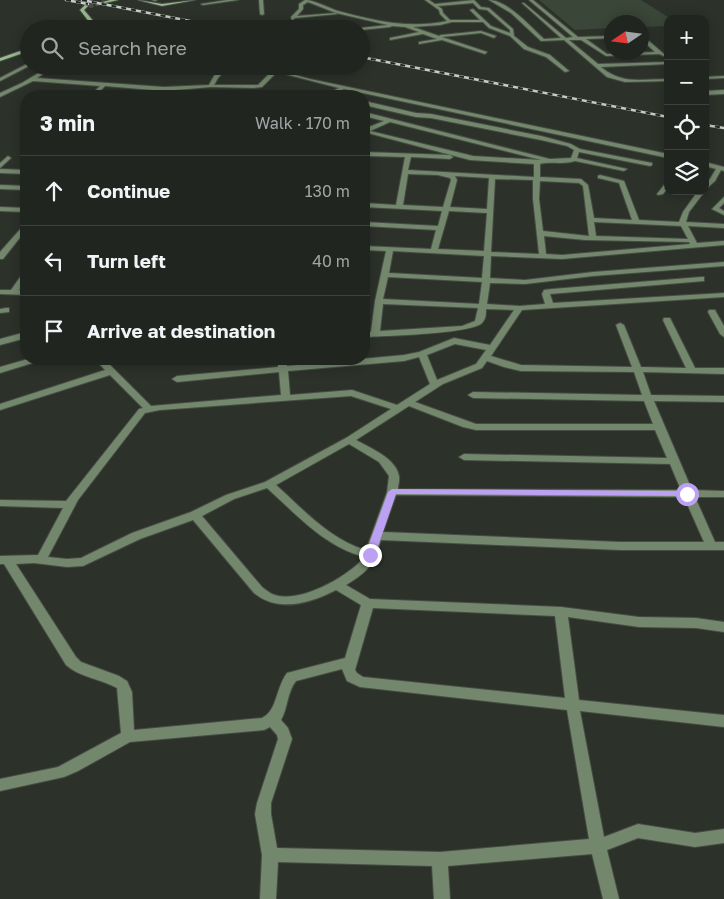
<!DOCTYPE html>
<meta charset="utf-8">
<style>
:root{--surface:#212520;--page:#2d312d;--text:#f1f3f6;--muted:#a2a5a5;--line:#3e423e}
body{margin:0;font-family:"Golos Text",sans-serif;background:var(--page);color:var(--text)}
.controls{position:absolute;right:15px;top:15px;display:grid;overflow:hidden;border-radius:10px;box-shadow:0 2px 12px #0003}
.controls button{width:45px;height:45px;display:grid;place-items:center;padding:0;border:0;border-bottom:1px solid var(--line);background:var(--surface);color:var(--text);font:25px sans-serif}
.compass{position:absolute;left:604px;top:15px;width:45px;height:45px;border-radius:50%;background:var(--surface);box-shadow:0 2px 12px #0003;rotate:257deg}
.stop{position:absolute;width:15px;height:15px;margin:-11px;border:4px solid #bca0f2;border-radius:50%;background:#fff}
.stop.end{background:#bca0f2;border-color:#fff;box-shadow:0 1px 5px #0008}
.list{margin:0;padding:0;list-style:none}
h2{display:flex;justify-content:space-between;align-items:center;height:65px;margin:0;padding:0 20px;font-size:21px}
h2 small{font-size:16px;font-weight:400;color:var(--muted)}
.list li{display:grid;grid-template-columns:32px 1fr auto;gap:15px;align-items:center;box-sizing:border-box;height:70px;padding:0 20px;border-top:1px solid var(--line)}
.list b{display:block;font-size:19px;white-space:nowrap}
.list em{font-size:16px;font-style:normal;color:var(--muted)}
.icon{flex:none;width:28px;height:28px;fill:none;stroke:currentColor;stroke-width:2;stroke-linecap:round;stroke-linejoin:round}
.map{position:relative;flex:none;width:724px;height:899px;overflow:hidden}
.search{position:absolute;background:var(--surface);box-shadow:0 2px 12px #0003;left:20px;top:20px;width:350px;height:55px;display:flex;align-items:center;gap:12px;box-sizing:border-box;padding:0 18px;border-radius:28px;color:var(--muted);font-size:19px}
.panel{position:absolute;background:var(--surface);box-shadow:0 2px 12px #0003;left:20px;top:90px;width:350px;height:275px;border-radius:20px}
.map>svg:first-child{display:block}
</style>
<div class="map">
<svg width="724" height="899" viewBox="0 0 724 899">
<rect width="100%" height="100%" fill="#2c312a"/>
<!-- green -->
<path fill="#3a4637" d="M539 0H641L671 19H668V26L642 27V22H612L611 28 575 30Z"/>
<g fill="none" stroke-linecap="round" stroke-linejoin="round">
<!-- secondary-tunnel -->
<path stroke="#494e47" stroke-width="4.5" stroke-dasharray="4.5 2" stroke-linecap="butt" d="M89 6 105 2"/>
<!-- street casing -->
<g stroke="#474c45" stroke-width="2">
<path id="street" d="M152 0H157L155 1Z
M227 0H238L203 5 201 4Z
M259 0H263L264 14 262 15 260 14Z
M305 0C314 0 329 8 338 11 374 21 410 29 447 21L440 14 439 10 425 0H429L435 4 474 0 481 7 489 8 513 29 514 36 528 47 550 55 569 71 565 72 546 57 524 49 510 36 489 28 483 22H452L440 25 413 27 439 36 441 35 481 31 496 36 494 38 481 33 442 37 487 52 485 54 442 40 419 44V42L437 39 423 34 390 40V38L419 32 405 27 392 26 390 27 361 30 360 28 388 25 336 13 308 2 303 5V9L297 16 335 13 337 14 295 18 292 20 291 17 299 9V4ZM473 3 479 9 487 10 510 30V33L491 26 473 9 470 10 480 20H450L443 13 442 9 438 6Z
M489 0C507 0 531 27 544 39L561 38 522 3H524L566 38 573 37 529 0H533L578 37 612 36V38L586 39 607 54 655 52 642 40V37H644L664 54V56L659 54 606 56 581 40H569L598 64 668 62V64L601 67C622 85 642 79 668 79V81L625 82 607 77 564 40 541 41 511 13Z
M29 63V66L0 81V78Z
M50 66 54 67 37 78 164 87 209 85 214 76 224 66H229L218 78 214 85H258L273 70 267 66H273L284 72 310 79 668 154V158L344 89 329 96H323L339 88 277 72 262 87 253 88 211 87 164 91 105 86 95 96H90L100 86 33 81 0 97V93L22 83Z
M192 67 194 69 100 72 98 71 100 70Z
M724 76V78L705 79V77Z
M724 90V94L705 95V91Z
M284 93 292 95 293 96H282Z
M364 101 416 113 431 114 541 136 571 144 580 149 652 163V165L650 166 579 152 577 158 627 169 624 171 575 161C563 165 551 161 540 164V177L581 179 588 185 594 218 632 220 619 183 598 178V176L600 175 624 181 639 220 679 222 683 212 698 191H705L689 212 686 222 724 224V228L688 226 697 243 724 241V245L562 259 491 256 490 278 525 280 593 272 724 262V266L593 276 525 284 490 283 487 304 520 306 545 304 542 294 544 290 552 289 701 277H704V281L550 294 553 303 724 293V297L522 310 491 356 521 365 632 367 616 325 620 323 624 325 641 367 686 368 663 320 664 318H670L695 368H724V374L643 372 651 395 724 396V402L654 401 692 490 724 491V497H695L715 542H724V550H620L381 540C373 565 369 571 346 585L370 599 561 607 639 617 696 618 724 622V632L696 628 639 627 568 617 579 700 724 715V727L580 711 604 837 638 824 695 833 724 829V843L695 847 638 838 607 850 619 899H603L592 854 448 866 450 899H434L432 866 278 862 276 899H260L262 855 255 814 257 803 278 739 277 735 270 727 264 730 130 742 78 771 64 777 0 791V779L58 767 121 733 117 688C101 679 79 677 66 665L4 564H0V556L38 555 63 508 0 506V500L66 501 139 409 143 408 110 375 0 410V404L105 370 95 359H104L151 406 281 395 279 372 177 382 172 379 177 376 278 367V359H286L287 366 404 355 419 352 454 338 490 345 514 310 486 309C486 314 486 319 482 323 471 334 384 336 364 337V333L371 332 375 301 386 251 364 250V246L431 249 436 230 364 226V222L438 226 442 211 364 207V203L396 205 405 157 369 156 367 164 364 166V152L450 155 453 157 450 159 411 157 408 170 534 177V164L470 160 364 132V129L384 121 364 116V112L550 159 571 158 574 150 567 146 541 140 431 118 416 117 364 105ZM390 122 541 160 473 156 370 131ZM408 174 438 175 450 178 451 180 443 207 403 205ZM455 176 489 178 487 209 450 207 457 180ZM495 179 533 180V199L539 254 491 252ZM540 181 579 183 583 186 589 236 543 231 539 199ZM449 211 487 213 484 251 438 249ZM594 222 681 226 688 239 596 236ZM544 236 585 240 689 242 690 244 562 255 546 254ZM393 251 484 256 482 278 389 273ZM388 277 482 282 479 304 383 299ZM383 304 478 308 475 321 462 326 380 331ZM455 344 486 350 476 364 437 380 427 355ZM419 357 430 384 397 405 352 390 290 395 288 371 404 361ZM487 361 504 367 521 371 634 372 642 395 473 392 468 395 473 398 644 401 653 424H476L415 402 443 384 482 368ZM351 396 391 409 346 438 265 482 226 495 191 512 132 533 81 558 67 559 48 557 78 500 145 413 160 410ZM409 406 463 427 476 430H655L667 458 464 454 459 457 464 460 670 464 681 490 398 489C398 485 400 480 399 476 396 458 370 448 356 440ZM349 444 379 462 389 476 387 492 366 550C330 540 303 509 276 485ZM267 488C297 515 324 546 364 557L363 559C345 578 298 605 272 594 268 592 265 589 262 587L202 516 234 499ZM396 495 684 497 704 542H620L383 532ZM193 520 254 593C278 613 311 603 336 590L361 605 345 658 287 673C275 689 278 710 262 718L134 730 132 692 127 681 119 676 81 662 76 657 16 564 34 563 67 567 83 566 140 539ZM373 608 555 616 565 698 363 677 357 673 355 670ZM342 669 347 681 360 687 567 710 589 839 440 852 277 848 271 814V803L292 739 288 728 281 720C288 708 287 692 296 681Z
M8 156 11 158 0 168V163Z
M705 162 724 167V171L721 170 715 181 705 190V184L710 179 716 169 705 166Z
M0 169 26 170V174L0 173Z
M668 180V187L663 194 658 195 657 194Z
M0 185 26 186V190L0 189Z
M724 197V203L719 208 724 211V215L712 209Z
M0 207 26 208V212L0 211Z
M26 224V230L3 259H0V252L24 225Z
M23 273H26V280L19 290 26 291V295L0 294V290H11Z
M6 308H9V312L0 313V309Z
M709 310H715L716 312 724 326V337L720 334 708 312Z
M26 332V338L0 345V339Z
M28 359H40L39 361 0 373V367Z"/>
</g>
<!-- secondary casing -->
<g stroke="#474c45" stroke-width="2">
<path id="secondary" d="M110 0H118L105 3 103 2Z
M138 0 162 4 195 0 162 6Z
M85 5 88 6 84 10 95 23 84 29H78L90 23 80 10Z
M29 48V51L0 61V58Z"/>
</g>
<!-- street -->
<use href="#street" fill="#73876c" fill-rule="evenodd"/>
<!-- secondary -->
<use href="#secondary" fill="#98b88e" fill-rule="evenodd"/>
<!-- rail casing -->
<g stroke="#c7cbc6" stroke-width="2.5">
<path id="rail" d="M66 0 88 4
M82 0 231 29
M361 57 668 117
M705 125 724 128"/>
</g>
<!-- rail -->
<use href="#rail" stroke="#222821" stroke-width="2" stroke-dasharray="5" stroke-linecap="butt"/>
</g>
<!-- route -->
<path fill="#bca0f2" d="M392 489 687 491 692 494 687 496 396 494 375 555 370 558 367 557 365 555 388 492Z"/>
</svg>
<div class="controls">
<button>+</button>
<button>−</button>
<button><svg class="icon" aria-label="locate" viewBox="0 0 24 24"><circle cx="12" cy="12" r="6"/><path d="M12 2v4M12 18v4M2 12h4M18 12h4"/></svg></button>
<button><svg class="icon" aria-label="layers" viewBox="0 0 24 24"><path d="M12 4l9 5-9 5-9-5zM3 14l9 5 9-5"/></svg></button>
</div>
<svg class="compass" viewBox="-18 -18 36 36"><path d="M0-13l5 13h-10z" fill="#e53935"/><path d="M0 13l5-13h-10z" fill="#a2a5a5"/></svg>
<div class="stop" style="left:687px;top:494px"></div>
<div class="stop end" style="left:370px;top:555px"></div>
<div class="search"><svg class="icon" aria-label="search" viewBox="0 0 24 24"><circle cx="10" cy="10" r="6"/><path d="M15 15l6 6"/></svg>Search here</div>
<section class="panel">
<h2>3 min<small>Walk · 170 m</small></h2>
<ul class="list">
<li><svg class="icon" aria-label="ahead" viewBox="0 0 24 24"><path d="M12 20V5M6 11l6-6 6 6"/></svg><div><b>Continue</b></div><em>130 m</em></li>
<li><svg class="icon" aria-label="left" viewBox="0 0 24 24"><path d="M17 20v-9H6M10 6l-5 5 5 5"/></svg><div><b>Turn left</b></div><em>40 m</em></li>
<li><svg class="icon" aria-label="arrive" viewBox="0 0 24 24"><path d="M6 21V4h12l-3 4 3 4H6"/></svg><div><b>Arrive at destination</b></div></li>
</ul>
</section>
</div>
